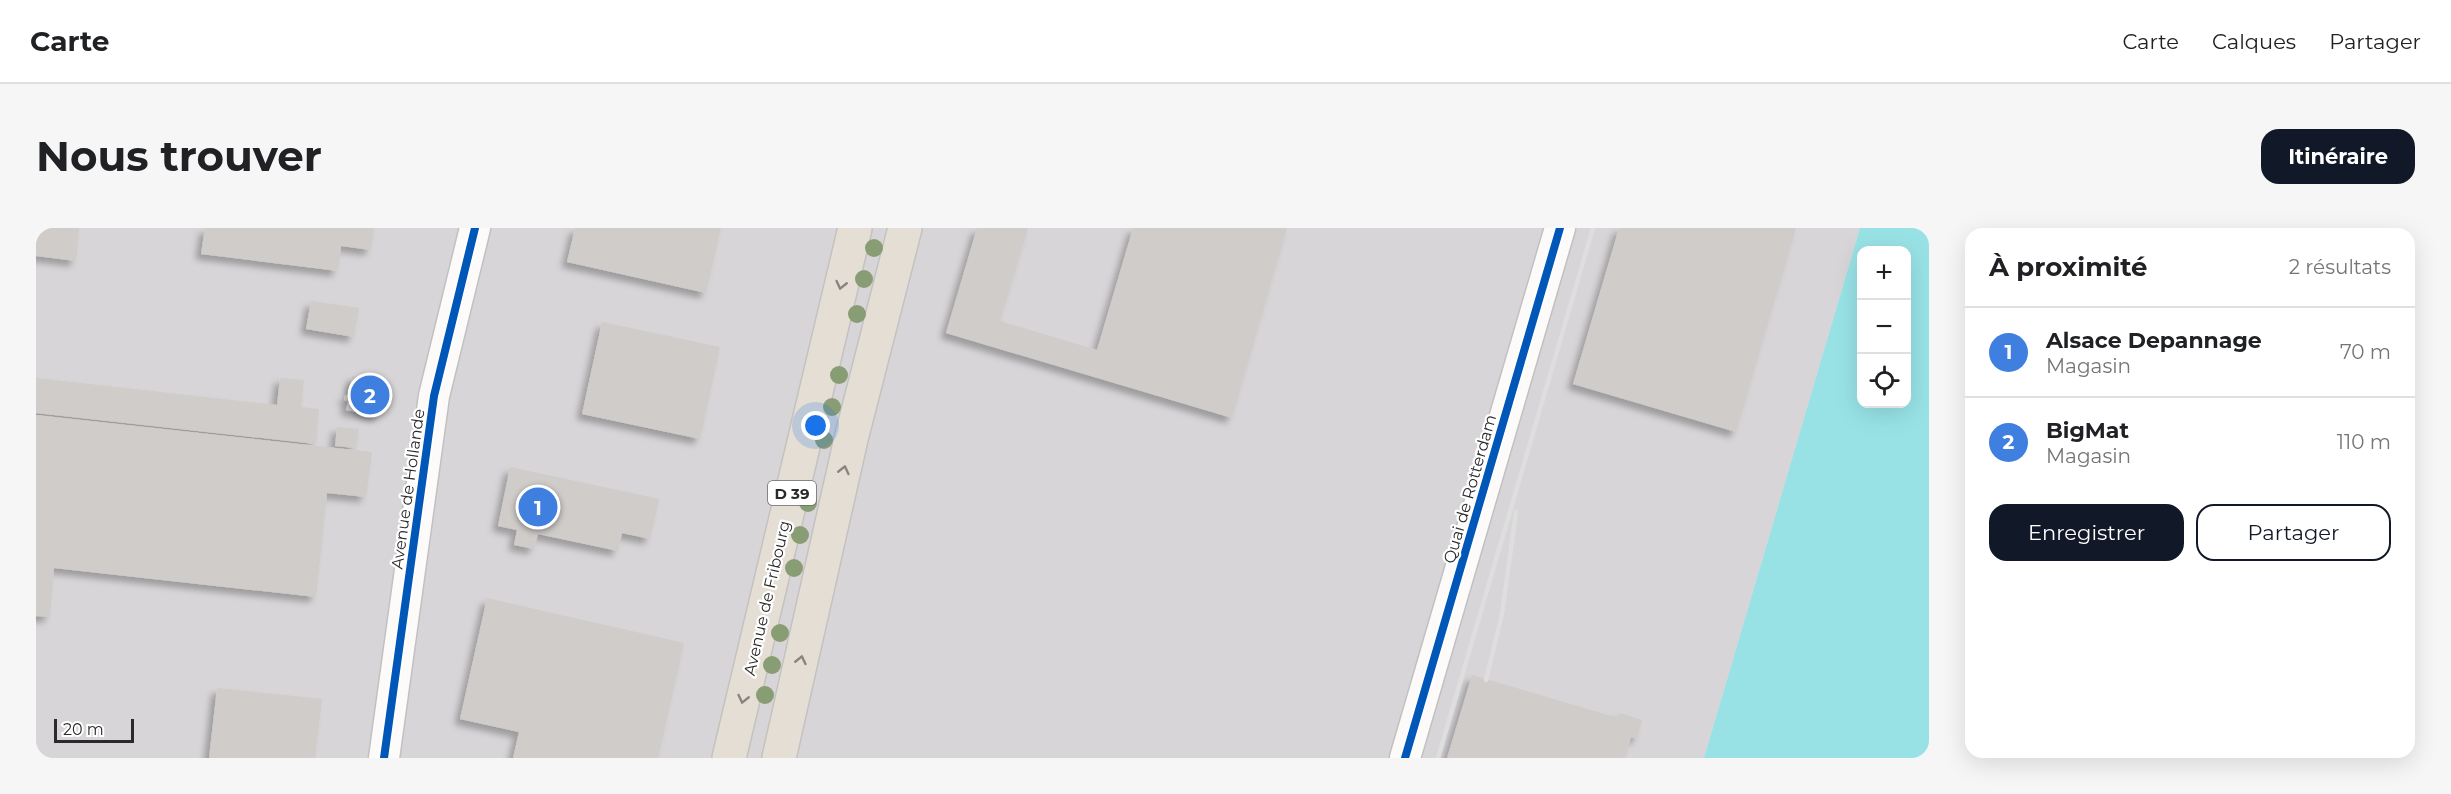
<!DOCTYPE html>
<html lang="fr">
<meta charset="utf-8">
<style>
:root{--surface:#fff;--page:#f6f6f6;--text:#202124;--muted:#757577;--line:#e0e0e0;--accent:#111827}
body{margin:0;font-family:Montserrat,sans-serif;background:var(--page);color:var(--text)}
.controls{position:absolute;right:18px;top:18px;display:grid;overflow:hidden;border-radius:12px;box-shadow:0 6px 24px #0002}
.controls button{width:54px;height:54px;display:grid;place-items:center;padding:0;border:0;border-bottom:2px solid var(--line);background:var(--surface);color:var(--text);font:30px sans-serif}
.scale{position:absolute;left:18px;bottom:15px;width:80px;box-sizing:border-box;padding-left:6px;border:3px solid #2a2a2a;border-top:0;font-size:16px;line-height:21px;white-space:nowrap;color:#2a2a2a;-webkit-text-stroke:4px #fff;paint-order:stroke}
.you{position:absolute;left:780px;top:198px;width:21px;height:21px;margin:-15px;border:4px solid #fff;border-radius:50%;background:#1a73e8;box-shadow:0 0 0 9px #1a73e833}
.badge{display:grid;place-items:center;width:39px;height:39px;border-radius:50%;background:var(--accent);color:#fff;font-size:20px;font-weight:700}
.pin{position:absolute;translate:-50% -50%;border:3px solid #fff;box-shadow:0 2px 6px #0006}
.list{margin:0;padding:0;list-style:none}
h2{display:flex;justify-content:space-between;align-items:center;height:78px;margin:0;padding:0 24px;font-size:26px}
h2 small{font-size:20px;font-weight:400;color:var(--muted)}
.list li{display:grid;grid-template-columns:39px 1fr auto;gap:18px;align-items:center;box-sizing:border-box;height:90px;padding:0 24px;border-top:2px solid var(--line)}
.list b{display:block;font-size:22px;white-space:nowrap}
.list p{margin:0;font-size:20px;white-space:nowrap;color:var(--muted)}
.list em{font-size:20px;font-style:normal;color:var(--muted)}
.actions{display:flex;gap:12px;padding:18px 24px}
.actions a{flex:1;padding:14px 0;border:2px solid var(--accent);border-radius:18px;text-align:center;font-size:21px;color:var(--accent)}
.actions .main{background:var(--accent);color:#fff}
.icon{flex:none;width:33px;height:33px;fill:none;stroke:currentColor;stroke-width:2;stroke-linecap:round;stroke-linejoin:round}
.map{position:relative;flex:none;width:1893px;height:530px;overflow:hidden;border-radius:18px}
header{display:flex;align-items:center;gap:36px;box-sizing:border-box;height:84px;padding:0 30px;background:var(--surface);border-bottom:2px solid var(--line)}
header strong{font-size:28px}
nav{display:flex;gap:33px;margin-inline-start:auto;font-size:21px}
.intro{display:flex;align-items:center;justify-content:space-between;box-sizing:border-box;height:144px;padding:0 36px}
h1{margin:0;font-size:42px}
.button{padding:15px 27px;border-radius:18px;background:var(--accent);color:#fff;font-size:21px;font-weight:700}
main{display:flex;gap:36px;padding:0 36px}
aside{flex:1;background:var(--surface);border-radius:18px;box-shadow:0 6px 24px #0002}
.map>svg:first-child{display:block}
</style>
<header>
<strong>Carte</strong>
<nav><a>Carte</a><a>Calques</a><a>Partager</a></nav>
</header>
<div class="intro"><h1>Nous trouver</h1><a class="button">Itinéraire</a></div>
<main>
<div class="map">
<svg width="1893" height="530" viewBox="0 0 1893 530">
<defs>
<filter id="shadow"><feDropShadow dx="-5.5" dy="5.5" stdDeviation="3" flood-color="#0004"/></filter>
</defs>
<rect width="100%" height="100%" fill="#e8e3e0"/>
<!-- industrial -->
<path fill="#d7d5d7" d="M0 0H1824L1668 530H0Z"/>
<!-- water -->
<path fill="#98e2e6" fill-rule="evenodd" d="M1824 0H1893V530H1668ZM1826 22H1870V176H1826Z"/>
<!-- building -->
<path fill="#cfccca" filter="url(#shadow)" d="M0 0H43L40 33 0 28Z
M169 0H338L335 22 305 18 302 43 165 26Z
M539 0H685L670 65 531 34Z
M941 0H992L964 93 1061 122 1097 0H1251L1196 190 910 105Z
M1583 0H1760L1700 204 1537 156Z
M275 73 323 80 318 109 270 101Z
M566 94 684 119 664 211 546 186Z
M316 148 350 154 343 188 310 182 312 173 308 172 309 167 313 168Z
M0 150 241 177 244 150 268 152 265 179 283 181 280 216 0 185Z
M0 187 336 224 330 269 291 265 280 369 18 340 14 389 0 388Z
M301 199 323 201 320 220 299 218Z
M474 239 623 271 614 311 586 305 582 323 502 306 498 321 478 317 481 302 462 298Z
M451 370 648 415 622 530H477L483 504 424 491Z
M1436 447 1582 490 1584 485 1606 492 1601 511 1595 509 1589 530H1411Z
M181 460 286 471 279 530H173Z"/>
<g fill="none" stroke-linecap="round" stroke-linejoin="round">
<!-- street casing -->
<g stroke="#c2c1c1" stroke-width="33">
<path id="street" d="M348 530 398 168 439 0
M1369 530 1524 0"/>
</g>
<!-- primary casing -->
<g stroke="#c4c2c1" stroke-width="36">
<path id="primary" d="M693 530 819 0
M743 530 815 211 869 0"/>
</g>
<!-- street -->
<use href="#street" stroke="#fcfbfa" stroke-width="30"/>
<!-- primary -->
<use href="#primary" stroke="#e5ded4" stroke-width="33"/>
<!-- rail -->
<path stroke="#dedede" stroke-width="4.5" d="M1450 452 1466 386 1480 284
M1402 530 1557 0"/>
<!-- cycleway casing -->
<g stroke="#fff" stroke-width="11">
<path id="cycleway" d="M348 530 398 168 439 0
M1369 530 1524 0"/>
</g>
<!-- cycleway -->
<use href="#cycleway" stroke="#0057b8" stroke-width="8"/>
</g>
<!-- trees -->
<g fill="#899d75">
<circle cx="838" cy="20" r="9"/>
<circle cx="828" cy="51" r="9"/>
<circle cx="821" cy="86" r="9"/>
<circle cx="803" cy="147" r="9"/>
<circle cx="796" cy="179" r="9"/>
<circle cx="788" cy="212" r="9"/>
<circle cx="772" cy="275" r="9"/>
<circle cx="764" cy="307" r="9"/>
<circle cx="758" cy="340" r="9"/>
<circle cx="744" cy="405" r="9"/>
<circle cx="736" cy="437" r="9"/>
<circle cx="729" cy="467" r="9"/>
</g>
<!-- one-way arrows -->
<defs><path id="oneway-chevron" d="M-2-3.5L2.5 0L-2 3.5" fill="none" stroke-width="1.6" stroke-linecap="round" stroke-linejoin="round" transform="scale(1.5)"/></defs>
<g stroke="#88847f">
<use href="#oneway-chevron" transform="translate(805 57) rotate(103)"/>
<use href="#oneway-chevron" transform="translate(808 242) rotate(-77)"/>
<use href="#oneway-chevron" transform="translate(765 432) rotate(-77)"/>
<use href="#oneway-chevron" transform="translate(707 471) rotate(103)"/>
</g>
<g text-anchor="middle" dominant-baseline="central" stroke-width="4.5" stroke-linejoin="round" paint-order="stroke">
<!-- shield labels -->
<rect fill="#fff" stroke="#6a6a6a" stroke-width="1.5" x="732" y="253" width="48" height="24" rx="4.5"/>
<g font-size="15" font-weight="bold" fill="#2a2a2a">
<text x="756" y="265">D 39</text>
</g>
<!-- street labels -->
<g font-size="16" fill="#2a2a2a" stroke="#fff">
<text transform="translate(372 261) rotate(-82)">Avenue de Hollande</text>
<text transform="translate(1434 261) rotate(-74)">Quai de Rotterdam</text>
<text transform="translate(731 370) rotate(-77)">Avenue de Fribourg</text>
</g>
</g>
</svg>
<div class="controls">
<button>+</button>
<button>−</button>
<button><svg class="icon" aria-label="locate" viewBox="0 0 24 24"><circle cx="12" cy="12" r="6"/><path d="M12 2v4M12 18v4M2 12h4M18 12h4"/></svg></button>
</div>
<div class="scale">20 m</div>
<div class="you"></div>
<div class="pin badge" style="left:502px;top:279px;background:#3f7fe0">1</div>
<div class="pin badge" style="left:334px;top:167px;background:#3f7fe0">2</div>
</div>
<aside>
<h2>À proximité<small>2 résultats</small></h2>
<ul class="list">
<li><span class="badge" style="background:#3f7fe0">1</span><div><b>Alsace Depannage</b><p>Magasin</p></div><em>70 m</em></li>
<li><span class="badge" style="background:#3f7fe0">2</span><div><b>BigMat</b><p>Magasin</p></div><em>110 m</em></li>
</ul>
<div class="actions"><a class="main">Enregistrer</a><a>Partager</a></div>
</aside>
</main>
